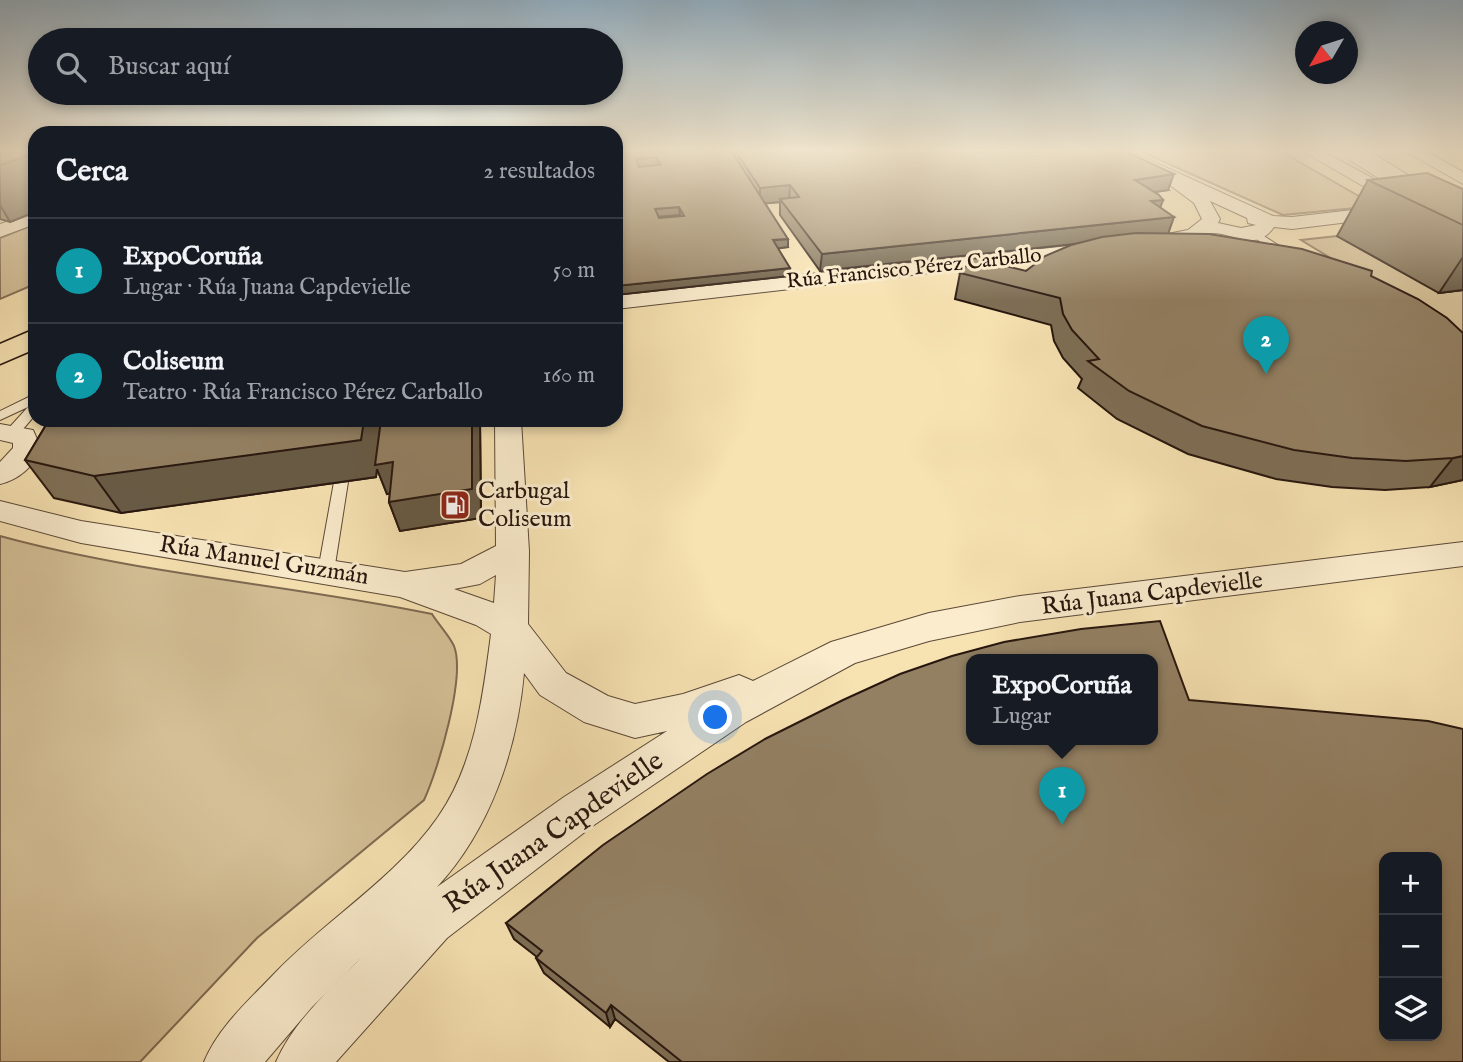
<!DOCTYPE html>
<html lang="es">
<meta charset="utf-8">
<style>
:root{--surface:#171b24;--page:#20242c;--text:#f1f3f6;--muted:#9ea1a6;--line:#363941;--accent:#1a73e8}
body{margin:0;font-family:"IM FELL English",serif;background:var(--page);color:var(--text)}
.controls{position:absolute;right:21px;bottom:21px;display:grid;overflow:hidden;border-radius:14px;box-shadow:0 4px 10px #0003}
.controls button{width:63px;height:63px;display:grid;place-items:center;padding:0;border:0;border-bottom:2px solid var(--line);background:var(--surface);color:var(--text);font:35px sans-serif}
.compass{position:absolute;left:1295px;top:21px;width:63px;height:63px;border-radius:50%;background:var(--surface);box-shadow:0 4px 10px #0003;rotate:231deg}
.you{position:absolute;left:716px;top:718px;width:24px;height:24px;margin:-18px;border:5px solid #fff;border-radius:50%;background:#1a73e8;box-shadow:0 0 0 10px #1a73e833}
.badge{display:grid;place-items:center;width:46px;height:46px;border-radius:50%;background:var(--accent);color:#fff;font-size:23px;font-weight:700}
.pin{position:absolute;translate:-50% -58px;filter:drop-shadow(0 2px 4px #0008)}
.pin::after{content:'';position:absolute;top:37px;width:24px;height:21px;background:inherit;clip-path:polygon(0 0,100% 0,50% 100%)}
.popup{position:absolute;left:966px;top:654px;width:192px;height:91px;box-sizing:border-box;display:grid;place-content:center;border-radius:14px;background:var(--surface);filter:drop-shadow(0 2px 5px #0005);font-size:23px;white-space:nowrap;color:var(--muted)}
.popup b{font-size:26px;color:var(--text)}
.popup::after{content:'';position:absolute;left:50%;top:100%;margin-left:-14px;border:14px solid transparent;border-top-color:var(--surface)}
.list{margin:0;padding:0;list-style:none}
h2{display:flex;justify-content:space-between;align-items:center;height:91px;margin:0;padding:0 28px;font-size:30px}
h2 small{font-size:23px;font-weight:400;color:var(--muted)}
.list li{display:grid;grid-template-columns:46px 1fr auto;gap:21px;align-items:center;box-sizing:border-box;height:105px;padding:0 28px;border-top:2px solid var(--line)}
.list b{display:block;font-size:26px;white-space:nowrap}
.list p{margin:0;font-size:23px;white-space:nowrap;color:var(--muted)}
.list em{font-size:23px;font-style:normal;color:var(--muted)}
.icon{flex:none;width:38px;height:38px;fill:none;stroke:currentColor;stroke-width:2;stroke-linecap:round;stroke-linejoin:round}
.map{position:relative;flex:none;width:1463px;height:1062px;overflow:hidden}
.search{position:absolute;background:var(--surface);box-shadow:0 4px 10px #0003;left:28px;top:28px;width:595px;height:77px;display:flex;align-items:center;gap:18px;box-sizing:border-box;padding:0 24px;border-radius:38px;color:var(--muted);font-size:26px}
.panel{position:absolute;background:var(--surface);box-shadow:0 4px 10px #0003;left:28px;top:126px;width:595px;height:301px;border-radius:21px}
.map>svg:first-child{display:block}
</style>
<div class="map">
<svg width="1463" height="1062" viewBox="0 0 1463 1062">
<rect width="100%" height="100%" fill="#f7e2b2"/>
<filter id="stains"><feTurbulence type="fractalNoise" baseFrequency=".00286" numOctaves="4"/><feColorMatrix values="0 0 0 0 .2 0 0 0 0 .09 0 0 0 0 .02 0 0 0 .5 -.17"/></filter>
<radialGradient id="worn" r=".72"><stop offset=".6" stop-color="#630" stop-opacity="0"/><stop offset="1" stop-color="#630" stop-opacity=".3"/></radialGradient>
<!-- green -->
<path fill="#d4bf96" stroke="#7e6a52" stroke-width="2" d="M1142 152H1282L1376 206 1283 215Z
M35 224V284L0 299V238Z
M1337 236 1439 293 1463 290V339L1301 240Z
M0 536C142 575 288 584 432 614 438 624 449 635 454 646 466 676 438 770 424 800L257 938 140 1062H0Z"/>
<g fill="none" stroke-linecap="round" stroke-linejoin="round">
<!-- service casing -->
<g stroke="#5b4937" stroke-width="2">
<path id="service" d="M1250 231H1256L1292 254 1283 256 1250 235Z
M35 394V415L18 435H8L6 432 8 429 28 407 0 420V411Z
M341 477 348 482 334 571 332 575H320L318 571 334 482Z"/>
</g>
<!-- minor casing -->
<g stroke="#5b4937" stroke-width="2">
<path id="minor" d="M1111 152H1132L1273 216 1292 217 1396 205 1304 152H1324L1411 199 1414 203 1463 198V208L1292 229 1274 227C1256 253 1232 232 1211 233 1208 234 1201 239 1197 240 1182 245 1162 250 1147 246L1144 242 1147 238 1188 230 1202 219 1194 203 1159 177ZM1210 201 1247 218 1248 223 1256 225 1241 228 1218 223 1220 219Z
M1407 152H1427L1463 172V184Z
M35 212V224L0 237V224Z
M1096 243 1103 245 1106 249 1103 253 616 309V295Z
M495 420H521L529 551 528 624 566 673 608 696 635 704 683 694 739 675 753 681 831 642 929 613 1020 596 1463 542V566L1020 622 929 641 855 663 746 722 594 825 447 938 336 1062H276C294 1020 331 989 362 957L312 1007 265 1062H204C218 1028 248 1001 273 975 325 920 395 879 438 817 475 764 483 696 491 634L476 625 400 597 81 543 0 521V501L81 521 405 572 461 564 496 546ZM496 575 494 603 454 589 480 584ZM524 673 540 695 584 722 635 738 667 731 564 797 437 887C490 830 517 750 524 673Z
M0 424 33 430 41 448C35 466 18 480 0 484V462L13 448V443L0 440Z"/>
</g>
<!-- trunk casing -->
<g stroke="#27160e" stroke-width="3">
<path id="trunk" d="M35 329V349L0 364V344Z"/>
</g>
<!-- service -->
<use href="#service" fill="#faeccd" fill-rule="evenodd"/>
<!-- minor -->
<use href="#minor" fill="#faeccd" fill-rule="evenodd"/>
<!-- trunk -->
<use href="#trunk" fill="#f7e2b2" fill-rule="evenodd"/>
<!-- minor-bridge casing -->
<g stroke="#5b4937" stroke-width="20" stroke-linecap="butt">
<path id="minor-bridge" d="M1354 152 1463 220"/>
</g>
<!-- minor-bridge -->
<use href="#minor-bridge" stroke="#faeccd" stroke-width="18"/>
</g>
<!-- wall -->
<path fill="#7e6e55" stroke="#27160e" stroke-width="2" fill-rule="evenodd" d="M0 152 35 164V212L10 222 0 219Z
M616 152H1092L1168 190 1155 192 1163 200 1160 207 1168 234 1371 276 1463 480 1430 487 1385 490 1332 487 1276 479 1188 454 1117 419 1078 388 1082 379 1063 358 1054 341 1051 325 955 299 960 273 1026 271 1078 243 820 271 780 215V202L765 203 788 247 778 248 789 276 616 295ZM680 215V216L659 218V217Z
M1368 180 1463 189V290L1439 293 1337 236Z
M49 420H480L481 518 400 531 389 502 390 493 387 494 377 469 376 477 121 513 54 498 25 460Z
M1189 700 1463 1062H669L615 1019 610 1027 544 973 536 958 537 957 514 939 506 923Z"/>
<!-- shaded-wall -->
<path fill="#675a45" stroke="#27160e" stroke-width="2" d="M30 155 35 164V212L10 222 0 205V165Z
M657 157 658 165 636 167V159Z
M1174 174 1168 190 1129 196 1135 180Z
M790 185 789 201 780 199V202L760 204V188Z
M1163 200 1157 216 1151 201Z
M679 207 680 215 656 217 655 209Z
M1174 217 1168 234 820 271 822 254Z
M788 239V247L773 249V240Z
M1463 257V290L1439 293Z
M790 268 789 276 616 295V286Z
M364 420H383L404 491 387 494 377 469 376 477 121 513 94 476Z
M472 420H480L481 518 400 531 389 502Z
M1463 456V480L1430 487 1453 458Z
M611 1005 615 1019 610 1027 606 1013Z"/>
<!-- building -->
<path fill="#938063" stroke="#27160e" stroke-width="2" fill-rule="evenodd" d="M0 152H13L30 155 0 165Z
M616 152H732L788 239 773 240 790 268 616 286ZM657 157 661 165 639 167 636 159ZM679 207 684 216 659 218 655 209Z
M736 152H1092L1094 153 1102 152H1127L1174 174 1135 180 1159 195 1163 200 1151 201 1174 217 822 254 780 199 799 197 790 185 760 188Z
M1427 173 1463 189V225L1368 180Z
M1136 233 1209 234 1302 249 1372 271 1371 276 1418 299 1447 318 1463 333V456L1453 458 1406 461 1352 458 1294 450 1202 426 1129 391 1088 361 1099 359 1072 330 1063 314 1060 298 960 273 974 258 1026 271 1045 256 1071 245 1102 237Z
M49 420H364L361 440 94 476 25 460Z
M381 420H472V489L389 502 393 462 375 465Z
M1160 621 1189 700 1428 721 1463 729V1062H682L611 1005 606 1013 536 958 542 951 506 923 603 845 707 774 765 739 843 700 900 674 952 656 1004 642 1081 629ZM971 659H1153V739H971ZM1384 857H1437V1036H1384Z"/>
<!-- sky -->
<linearGradient id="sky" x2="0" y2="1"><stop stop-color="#91abbc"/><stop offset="0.5" stop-color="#fbf2dc"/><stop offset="1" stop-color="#fbf2dc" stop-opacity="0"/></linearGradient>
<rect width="1463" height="301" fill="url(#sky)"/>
<!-- icons -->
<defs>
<g id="fuel-square" transform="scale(1.575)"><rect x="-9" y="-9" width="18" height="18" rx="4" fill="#8f2418" stroke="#faeccd"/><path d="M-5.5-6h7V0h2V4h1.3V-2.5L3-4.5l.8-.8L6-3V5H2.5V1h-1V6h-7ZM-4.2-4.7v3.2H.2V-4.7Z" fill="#fff"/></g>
</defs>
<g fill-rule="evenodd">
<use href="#fuel-square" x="455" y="505"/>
</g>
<g text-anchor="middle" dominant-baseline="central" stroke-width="6" stroke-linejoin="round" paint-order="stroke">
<!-- far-street labels -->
<g font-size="21" fill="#27160e" stroke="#faeccd">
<text transform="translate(914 269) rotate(-6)">Rúa Francisco Pérez Carballo</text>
</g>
<!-- poi labels -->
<g font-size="24" fill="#27160e" stroke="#faeccd" text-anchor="start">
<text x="478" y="491">Carbugal<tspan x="478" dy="28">Coliseum</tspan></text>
</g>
<!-- street labels -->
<g font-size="24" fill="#27160e" stroke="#faeccd">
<text transform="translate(264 561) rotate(9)">Rúa Manuel Guzmán</text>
<text transform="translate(1152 594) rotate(-7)">Rúa Juana Capdevielle</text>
</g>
<!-- near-street labels -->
<g font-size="28" fill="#27160e" stroke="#faeccd">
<text transform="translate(554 833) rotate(-35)">Rúa Juana Capdevielle</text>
</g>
</g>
<rect width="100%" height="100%" filter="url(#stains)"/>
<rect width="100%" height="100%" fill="url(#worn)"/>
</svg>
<div class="controls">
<button>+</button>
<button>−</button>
<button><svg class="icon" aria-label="layers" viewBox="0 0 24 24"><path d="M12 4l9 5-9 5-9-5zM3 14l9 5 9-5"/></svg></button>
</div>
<svg class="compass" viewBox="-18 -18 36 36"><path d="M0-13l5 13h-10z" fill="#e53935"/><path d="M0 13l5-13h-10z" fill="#9ea1a6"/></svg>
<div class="you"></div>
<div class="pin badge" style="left:1062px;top:825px;background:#0f9aa8">1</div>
<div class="popup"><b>ExpoCoruña</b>Lugar</div>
<div class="pin badge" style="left:1266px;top:374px;background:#0f9aa8">2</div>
<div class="search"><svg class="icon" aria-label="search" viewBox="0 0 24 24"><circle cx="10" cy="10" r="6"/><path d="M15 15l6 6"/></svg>Buscar aquí</div>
<section class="panel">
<h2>Cerca<small>2 resultados</small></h2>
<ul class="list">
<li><span class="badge" style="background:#0f9aa8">1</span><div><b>ExpoCoruña</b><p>Lugar · Rúa Juana Capdevielle</p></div><em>50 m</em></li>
<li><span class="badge" style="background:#0f9aa8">2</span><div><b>Coliseum</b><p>Teatro · Rúa Francisco Pérez Carballo</p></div><em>160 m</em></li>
</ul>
</section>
</div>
